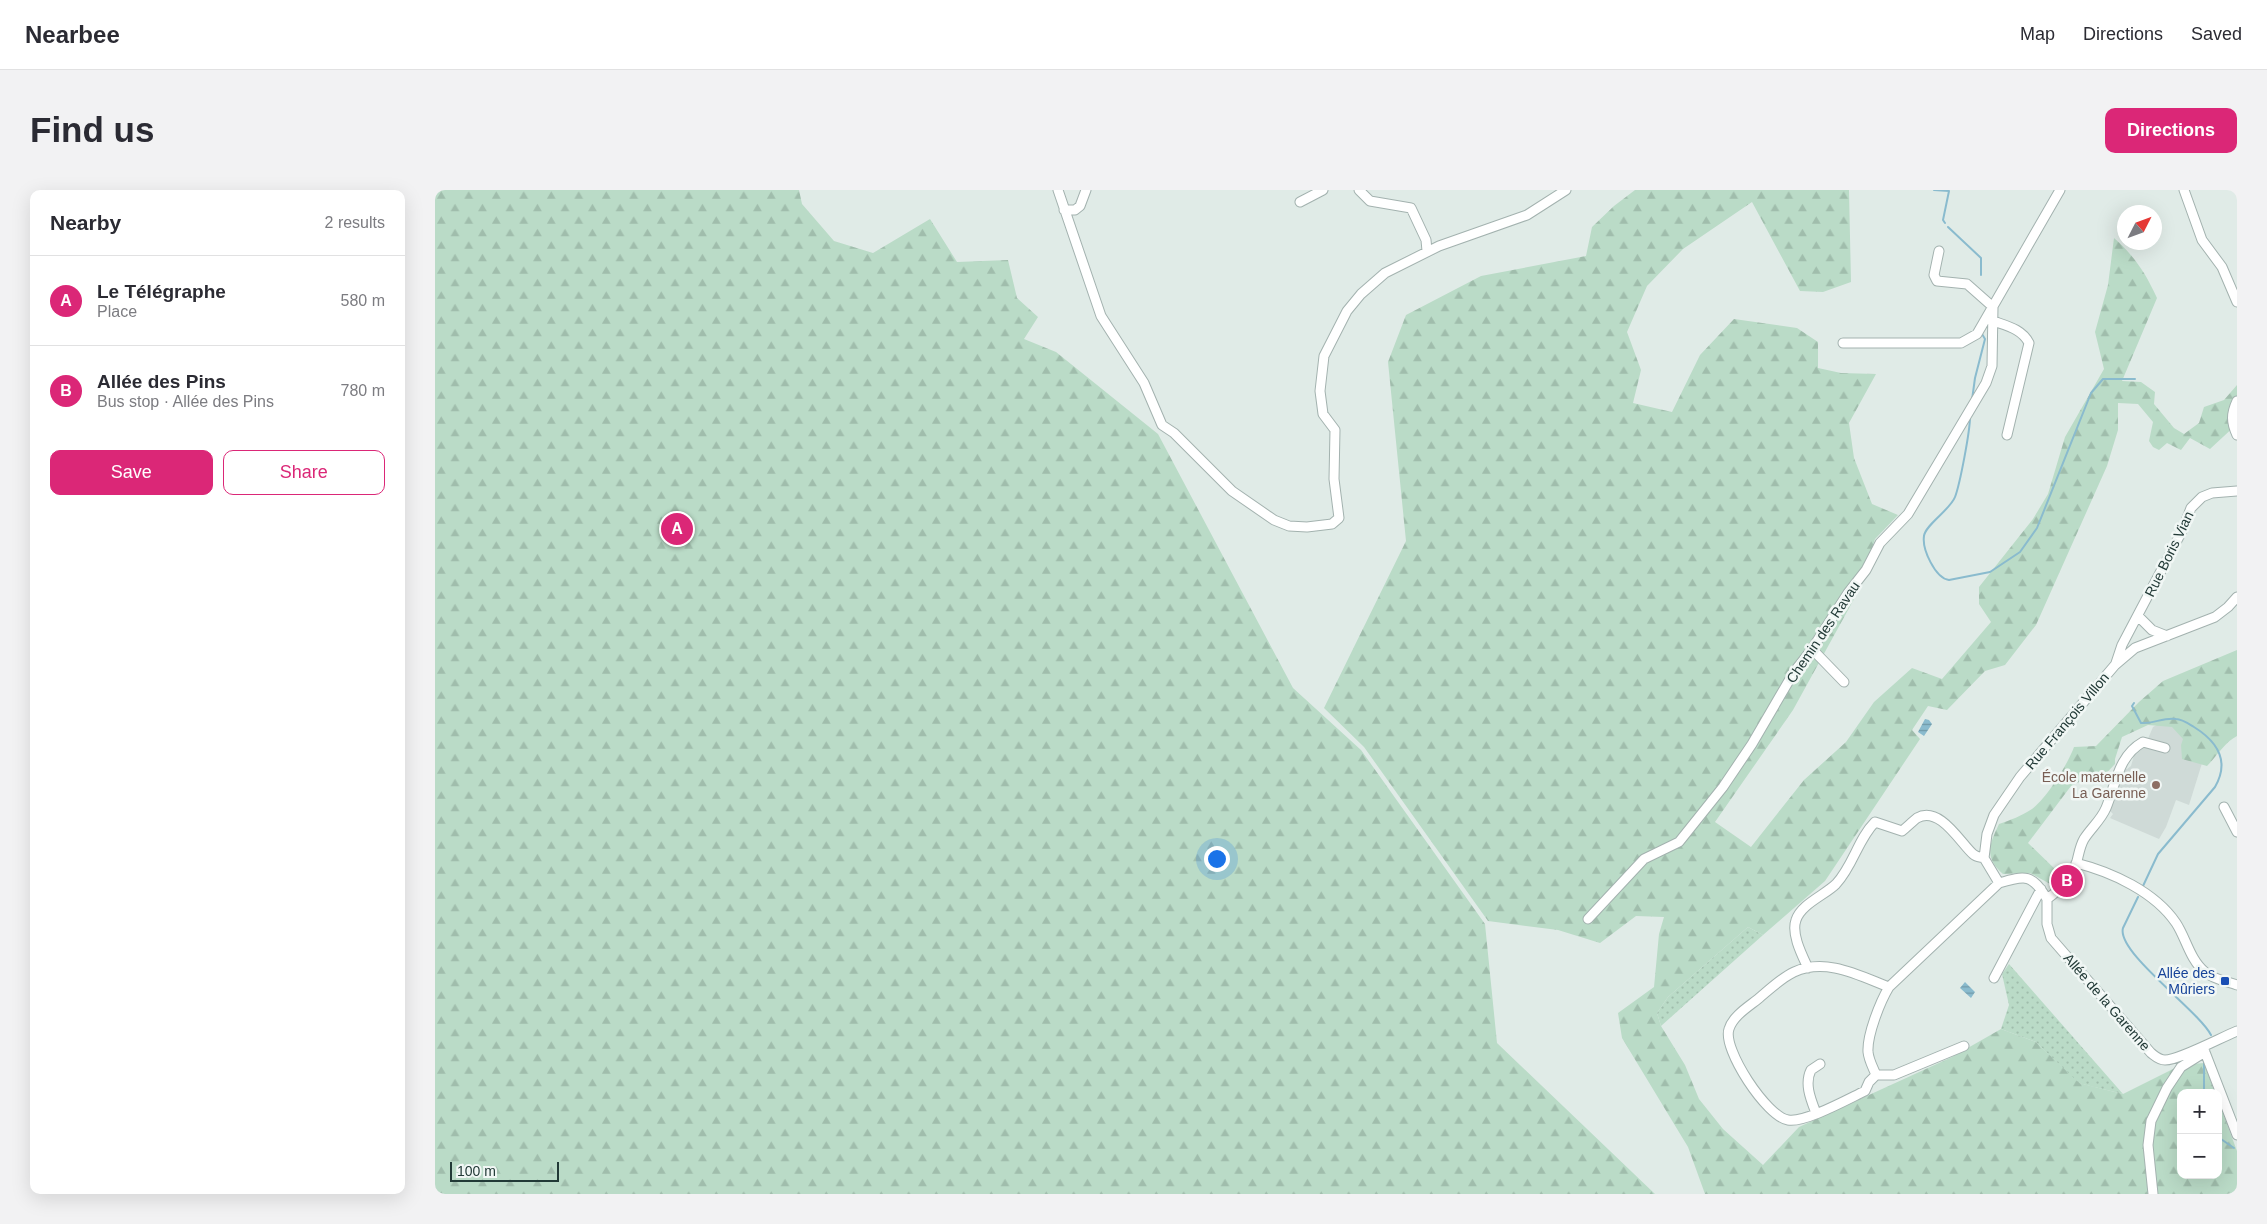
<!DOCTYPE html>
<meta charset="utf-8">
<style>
:root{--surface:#fff;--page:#f2f2f3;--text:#2b2b33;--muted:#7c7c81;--line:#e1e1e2;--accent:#db2777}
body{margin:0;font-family:Arial,sans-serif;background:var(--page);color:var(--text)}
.controls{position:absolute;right:15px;bottom:15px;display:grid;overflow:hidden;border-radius:10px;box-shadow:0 5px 20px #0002}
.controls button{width:45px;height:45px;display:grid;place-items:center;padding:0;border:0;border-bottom:1px solid var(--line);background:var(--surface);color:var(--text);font:25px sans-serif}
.compass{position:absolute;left:1682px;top:15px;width:45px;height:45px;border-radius:50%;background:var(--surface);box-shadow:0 5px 20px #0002;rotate:48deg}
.scale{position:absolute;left:15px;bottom:12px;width:109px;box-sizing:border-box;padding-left:5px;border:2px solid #223a37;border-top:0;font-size:14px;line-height:18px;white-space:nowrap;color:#223a37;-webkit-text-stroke:4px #f1f7f5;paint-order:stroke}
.you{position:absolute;left:781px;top:668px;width:18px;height:18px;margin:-12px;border:4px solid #fff;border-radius:50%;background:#1a73e8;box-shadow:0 0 0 8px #1a73e833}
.badge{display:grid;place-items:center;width:32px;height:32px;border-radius:50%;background:var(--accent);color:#fff;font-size:16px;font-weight:700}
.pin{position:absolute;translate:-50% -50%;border:2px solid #fff;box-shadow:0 1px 5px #0006}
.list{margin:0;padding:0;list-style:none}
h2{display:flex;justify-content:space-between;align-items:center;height:65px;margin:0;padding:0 20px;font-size:21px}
h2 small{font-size:16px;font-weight:400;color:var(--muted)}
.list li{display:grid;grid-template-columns:32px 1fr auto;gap:15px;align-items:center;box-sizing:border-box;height:90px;padding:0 20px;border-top:1px solid var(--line)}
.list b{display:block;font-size:19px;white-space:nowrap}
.list p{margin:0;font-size:16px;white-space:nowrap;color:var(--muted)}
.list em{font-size:16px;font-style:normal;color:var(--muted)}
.actions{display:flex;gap:10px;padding:15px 20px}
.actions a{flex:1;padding:11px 0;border:1px solid var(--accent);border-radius:10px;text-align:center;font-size:18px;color:var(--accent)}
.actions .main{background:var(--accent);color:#fff}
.map{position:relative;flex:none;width:1802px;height:1004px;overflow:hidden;border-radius:10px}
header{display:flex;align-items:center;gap:30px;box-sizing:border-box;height:70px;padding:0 25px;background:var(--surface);border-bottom:1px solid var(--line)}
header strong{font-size:24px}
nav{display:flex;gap:28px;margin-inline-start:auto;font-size:18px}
.intro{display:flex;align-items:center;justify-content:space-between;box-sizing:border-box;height:120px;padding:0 30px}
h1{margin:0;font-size:35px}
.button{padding:12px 22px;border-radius:10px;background:var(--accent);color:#fff;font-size:18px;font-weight:700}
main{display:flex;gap:30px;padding:0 30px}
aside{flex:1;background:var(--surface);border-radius:10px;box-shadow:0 5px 20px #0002}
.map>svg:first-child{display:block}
</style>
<header>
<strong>Nearbee</strong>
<nav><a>Map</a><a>Directions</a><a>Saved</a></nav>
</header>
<div class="intro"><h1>Find us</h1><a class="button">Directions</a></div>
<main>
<aside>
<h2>Nearby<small>2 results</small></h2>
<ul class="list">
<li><span class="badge">A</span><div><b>Le Télégraphe</b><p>Place</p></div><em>580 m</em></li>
<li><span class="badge">B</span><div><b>Allée des Pins</b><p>Bus stop · Allée des Pins</p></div><em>780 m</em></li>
</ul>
<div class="actions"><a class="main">Save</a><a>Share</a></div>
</aside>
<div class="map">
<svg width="1802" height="1004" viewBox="0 0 1802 1004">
<defs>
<pattern id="grass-dots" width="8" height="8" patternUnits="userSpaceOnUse" patternTransform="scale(1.25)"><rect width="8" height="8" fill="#badbc7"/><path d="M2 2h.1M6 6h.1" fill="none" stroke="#a0bdac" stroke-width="1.8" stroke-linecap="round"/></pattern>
<pattern id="forest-firs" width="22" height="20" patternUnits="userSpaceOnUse" patternTransform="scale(1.25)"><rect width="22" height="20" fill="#badbc7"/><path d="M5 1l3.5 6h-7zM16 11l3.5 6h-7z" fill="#a0bdac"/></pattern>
<pattern id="water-rules" width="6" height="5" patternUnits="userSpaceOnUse" patternTransform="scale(1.25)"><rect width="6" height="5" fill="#8abbce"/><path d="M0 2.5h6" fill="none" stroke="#7099a8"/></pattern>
</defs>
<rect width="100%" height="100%" fill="#e0ebe7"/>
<!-- built -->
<path fill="#cfdad7" d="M1731 530 1773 554 1754 615 1741 610 1731 637 1724 649 1675 628 1678 624 1674 620 1688 578 1692 579 1696 576 1700 562 1712 551 1718 537Z"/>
<!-- grass -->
<path fill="url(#grass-dots)" d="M1313 737 1328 745 1226 836 1222 823 1233 807Z
M1574 774 1688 904 1643 893 1601 852 1566 839 1574 815 1567 784Z"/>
<!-- forest -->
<path fill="url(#forest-firs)" d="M0 0H364L367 14 399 51 438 63 495 29 522 72 573 70 582 108 603 127 589 149 621 162 723 244 858 498 926 560 1050 734 1062 853 1220 1004H0Z
M1200 0H1414L1416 92 1388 102 1365 101 1317 12 1248 59 1212 96 1192 142 1206 180 1198 213 1237 222 1265 165 1299 129 1362 138 1383 152V178L1406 183 1441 184 1414 233 1419 268 1437 314 1463 325 1440 349 1424 400 1358 520 1280 632 1316 657 1369 590 1411 552 1439 512 1477 478 1507 489 1556 432 1544 414V397L1598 329 1613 304 1630 247 1669 179 1660 142 1673 95 1679 48C1700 67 1710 82 1722 108L1687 191 1706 192 1720 202 1719 214 1739 238 1749 244 1764 233 1769 217 1789 210 1802 195V234L1775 259 1755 248 1746 260 1732 253 1724 260 1718 257 1714 251 1718 232 1703 214 1683 213V240L1672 276 1601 435 1570 475 1550 481 1512 520 1493 516 1477 540 1485 549 1390 691 1328 745 1313 737 1233 807 1222 823 1226 836 1250 875 1264 909 1288 939 1328 975 1364 937 1517 867 1566 839 1601 852 1644 893 1688 904 1746 875 1769 873 1780 903H1746V985H1783V910L1802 961V1004H1270L1253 957 1187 848 1183 823 1219 797 1224 744 1229 727 1201 726 1165 753 1123 740 1053 731 929 557 889 518 971 351 953 172 971 125 1046 86 1151 66 1157 37 1179 16Z
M1802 460V546C1790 552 1782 566 1772 576L1747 569 1746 555 1748 549 1737 537 1713 535 1687 547 1680 569V574L1663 592 1648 590 1636 596 1593 653 1624 683 1617 695 1595 683 1568 684C1549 667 1554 655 1564 634 1576 630 1586 626 1597 619 1611 609 1633 574 1639 557L1661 556 1704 512 1728 491Z"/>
<!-- water -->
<path fill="url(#water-rules)" d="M1490 529 1494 530 1497 534 1489 546 1483 542Z
M1530 792 1540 802 1536 808 1525 798Z"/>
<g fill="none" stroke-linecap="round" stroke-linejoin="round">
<!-- stream -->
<path stroke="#8abbce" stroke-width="2" d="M1499 0 1514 1 1508 30 1510 33
M1513 37 1546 68V85
M1537 210 1540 188 1550 149 1547 144
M1535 227C1535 241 1525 294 1520 307 1515 320 1490 335 1489 346 1487 359 1500 388 1514 390L1555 382 1585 362 1602 338 1656 203 1668 189H1700
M1699 513 1697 516 1706 533C1718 534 1729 527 1741 529 1747 529 1754 534 1759 537 1783 552 1795 571 1780 597L1723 664 1708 696
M1703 707 1688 738C1681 762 1763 820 1776 845
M1769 869V903
M1783 947 1799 958"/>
<!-- minor casing -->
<g stroke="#a3b2af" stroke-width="11">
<path id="minor" d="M623 0 666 126 709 193 727 235 739 243 797 301 839 330 854 336 872 337 897 334 904 328 899 289 900 240 888 224 885 201 889 166 912 121 926 104 950 83 1004 56 1092 25 1131 0
M924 0 935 11 976 18 991 50 992 61
M1749 0 1767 50 1787 77 1802 112
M865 12 888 0
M629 20H640L645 16 651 0
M1558 131C1572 136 1587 139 1594 153L1572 245
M1408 153H1526L1542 144 1625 0
M1802 211C1796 224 1796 232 1802 245
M1703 426 1717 440 1732 446
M1377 459 1409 492
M1681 473 1687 455 1747 341 1756 318 1767 307 1777 303 1802 301
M1789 617 1802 642
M1641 673C1677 682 1720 702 1741 733 1751 748 1755 770 1770 782 1779 790 1792 791 1802 795
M1564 693 1549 668 1552 644 1559 625 1585 587 1680 475 1700 458 1780 427 1793 417 1802 407
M1612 709V734L1616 748 1716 863C1720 866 1724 870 1730 870 1744 870 1787 847 1802 841
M1612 709C1626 699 1637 688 1642 671 1644 663 1645 656 1649 649 1656 638 1666 630 1671 618 1681 594 1683 566 1708 552L1730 558
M1153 729 1209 669 1244 652 1288 597 1317 554 1359 482 1377 459 1413 403 1431 380 1445 353 1473 324 1551 193 1557 176 1558 117 1532 94 1502 91 1499 85 1504 61
M1373 778C1367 765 1356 744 1361 730 1366 714 1390 705 1401 694 1418 676 1423 649 1440 632L1467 641C1472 637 1477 632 1482 628 1505 615 1526 654 1538 664 1541 667 1545 667 1549 668
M1559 788 1606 699
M1768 857 1802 945
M1441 885 1434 892 1430 901C1413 909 1370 933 1353 930 1332 927 1287 859 1294 839 1298 826 1313 817 1323 809 1334 800 1346 788 1359 782 1391 767 1425 786 1454 797
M1441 885C1438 877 1434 871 1433 862 1432 845 1445 812 1454 797L1564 693C1591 685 1597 684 1612 709
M1441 885H1459L1529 856
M1381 923C1376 910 1369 894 1376 880L1385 874
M1718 1004 1713 955 1716 931 1732 898 1746 877 1770 862"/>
</g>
<!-- minor -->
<use href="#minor" stroke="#fff" stroke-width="9"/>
</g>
<!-- markers -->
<circle fill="#8d6e63" stroke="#f1f7f5" stroke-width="2" cx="1721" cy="595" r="5"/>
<rect fill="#1a4fb4" stroke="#f1f7f5" stroke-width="2" x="1785" y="786" width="10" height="10" rx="2.5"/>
<g text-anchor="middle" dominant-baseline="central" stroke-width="5" stroke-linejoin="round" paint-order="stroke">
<!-- street labels -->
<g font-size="14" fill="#223a37" stroke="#f1f7f5">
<text transform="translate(1734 364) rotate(-64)">Rue Boris Vian</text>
<text transform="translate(1388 442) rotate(-56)">Chemin des Ravau</text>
<text transform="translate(1632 531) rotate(-50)">Rue François Villon</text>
<text transform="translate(1672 812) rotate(49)">Allée de la Garenne</text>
</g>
<!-- education labels -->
<g font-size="14" fill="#785e54" stroke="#f1f7f5" text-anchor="end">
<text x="1711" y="587">École maternelle<tspan x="1711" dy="16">La Garenne</tspan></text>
</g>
<!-- transit labels -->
<g font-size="14" fill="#164399" stroke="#f1f7f5" text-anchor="end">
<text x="1780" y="783">Allée des<tspan x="1780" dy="16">Mûriers</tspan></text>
</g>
</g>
</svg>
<div class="controls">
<button>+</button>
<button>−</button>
</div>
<svg class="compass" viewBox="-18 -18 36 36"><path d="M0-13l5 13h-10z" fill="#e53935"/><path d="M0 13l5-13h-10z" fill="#7c7c81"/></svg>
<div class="scale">100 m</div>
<div class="you"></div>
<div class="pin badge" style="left:242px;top:339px">A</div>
<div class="pin badge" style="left:1632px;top:691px">B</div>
</div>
</main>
